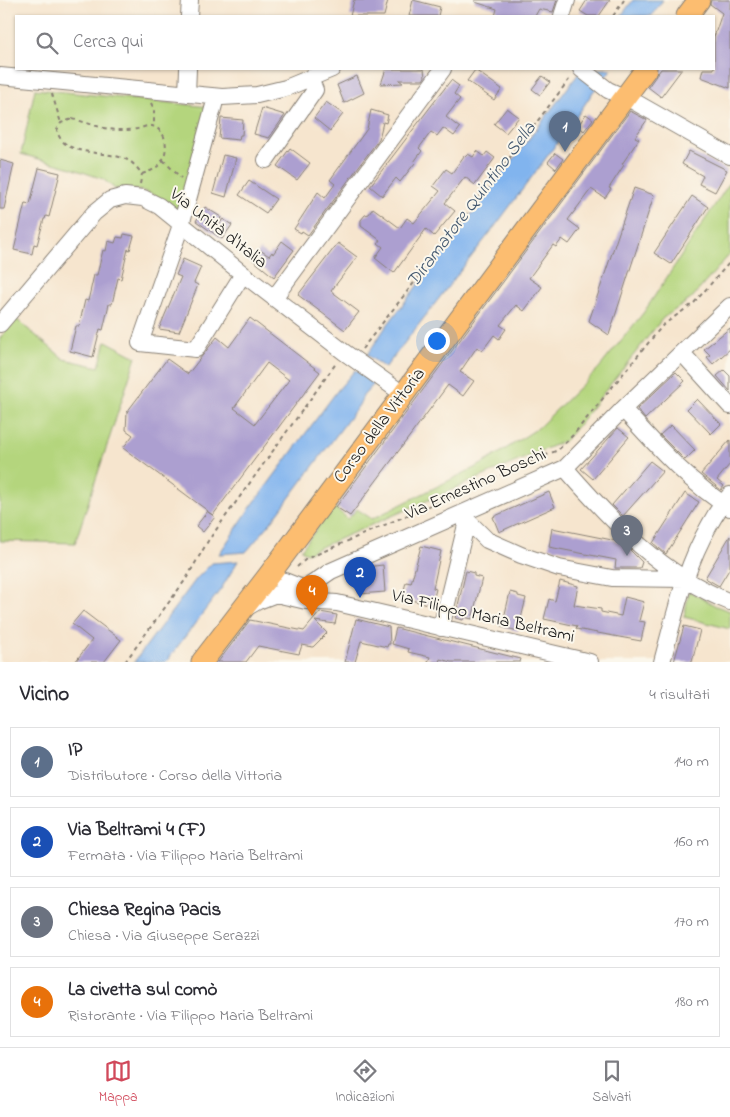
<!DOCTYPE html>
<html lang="it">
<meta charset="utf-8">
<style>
:root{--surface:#fff;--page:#f7f7f7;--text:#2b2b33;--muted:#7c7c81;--line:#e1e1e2;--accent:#d1495b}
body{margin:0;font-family:"Indie Flower",sans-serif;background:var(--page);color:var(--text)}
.you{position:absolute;left:436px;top:340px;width:18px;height:18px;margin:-12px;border:4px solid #fff;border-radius:50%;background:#1a73e8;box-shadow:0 0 0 8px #1a73e833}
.badge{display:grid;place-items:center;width:32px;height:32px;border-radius:50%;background:var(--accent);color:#fff;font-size:16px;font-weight:700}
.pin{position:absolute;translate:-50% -41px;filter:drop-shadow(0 1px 2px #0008)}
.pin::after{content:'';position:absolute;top:26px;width:18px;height:15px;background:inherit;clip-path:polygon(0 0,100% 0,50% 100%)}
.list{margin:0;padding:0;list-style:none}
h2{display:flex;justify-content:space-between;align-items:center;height:65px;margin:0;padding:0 20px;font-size:21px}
h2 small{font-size:16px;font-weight:400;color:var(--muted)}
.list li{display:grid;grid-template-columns:32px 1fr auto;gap:15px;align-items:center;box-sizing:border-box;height:70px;margin:0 10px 10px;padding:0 10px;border:1px solid var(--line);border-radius:0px}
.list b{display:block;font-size:19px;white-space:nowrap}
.list p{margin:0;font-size:16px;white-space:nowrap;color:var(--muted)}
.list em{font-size:16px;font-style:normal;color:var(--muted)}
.icon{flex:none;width:28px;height:28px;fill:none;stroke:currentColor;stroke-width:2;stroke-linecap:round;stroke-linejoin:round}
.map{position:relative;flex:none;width:730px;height:662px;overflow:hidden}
.search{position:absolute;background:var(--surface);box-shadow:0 1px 4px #0004;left:15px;right:15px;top:15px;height:55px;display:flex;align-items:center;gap:12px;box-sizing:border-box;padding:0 18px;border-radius:0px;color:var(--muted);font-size:19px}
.sheet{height:385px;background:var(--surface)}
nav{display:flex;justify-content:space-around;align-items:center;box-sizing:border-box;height:70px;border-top:1px solid var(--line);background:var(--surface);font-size:14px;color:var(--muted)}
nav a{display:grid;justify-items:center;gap:2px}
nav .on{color:var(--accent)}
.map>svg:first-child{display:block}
</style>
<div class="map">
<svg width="730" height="662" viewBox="0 0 730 662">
<rect width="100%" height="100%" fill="#fbf7ec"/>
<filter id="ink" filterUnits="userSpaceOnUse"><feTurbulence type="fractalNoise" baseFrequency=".02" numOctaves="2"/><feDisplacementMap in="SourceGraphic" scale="10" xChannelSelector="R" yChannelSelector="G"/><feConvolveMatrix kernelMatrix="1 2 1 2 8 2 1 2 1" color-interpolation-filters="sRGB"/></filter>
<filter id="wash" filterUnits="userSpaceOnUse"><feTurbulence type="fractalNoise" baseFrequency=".0096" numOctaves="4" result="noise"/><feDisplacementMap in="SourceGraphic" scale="20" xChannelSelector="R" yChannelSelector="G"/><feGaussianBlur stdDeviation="1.12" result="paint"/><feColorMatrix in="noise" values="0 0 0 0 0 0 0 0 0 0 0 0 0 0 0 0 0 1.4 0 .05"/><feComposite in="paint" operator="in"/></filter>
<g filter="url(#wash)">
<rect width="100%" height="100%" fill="#f6e5ce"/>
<!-- green -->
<path fill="#b4d57d" stroke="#68784c" d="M35 89 210 107 179 212C158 193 144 189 115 189L103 179 68 167 21 154Z
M730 182V254L691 299 663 318 571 434 564 441 307 553 301 550 333 506 348 519 357 509 372 519 484 463 538 428 599 368 644 312Z
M16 319 64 359 99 367 106 341 136 357 75 543 0 541V338Z
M689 591 716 606 730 611V629L684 617Z"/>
<!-- water -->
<path fill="#81b4ee" stroke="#4e6885" d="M633 0H663L651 16H621Z
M582 69H612L593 92 575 119 496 225 385 368 367 355 385 328Z
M355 370 374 384 363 396 359 405 269 525 246 552 219 554 248 511 337 391Z
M238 561 221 589 166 662H134L197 578 212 563Z"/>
<g id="blocks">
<!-- building -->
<path fill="#ac9fd0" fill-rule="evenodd" d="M354 0H388L384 16H350Z
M413 0 440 7 438 16H409Z
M475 0H557L553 12 539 9 535 16H495L497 9 475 2Z
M587 0H610L599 16H588L580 11Z
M711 0H730V88L701 77 703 69H714V37L722 13 710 4Z
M386 69H424L425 77 423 80H399L403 83 381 84Z
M661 69H682L661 97 648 87Z
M475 70 502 89 494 100 467 81Z
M357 76 364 93 344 103 337 85Z
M542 76 550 82 540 95 532 89Z
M451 80 459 86 454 94 460 99 446 117 460 128 454 136 443 128 437 136 431 132 419 148 422 151 414 162 415 163 400 182 396 178 382 196 370 186Z
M326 102 343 114 330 131 314 118Z
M262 108 285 115 269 138 254 134Z
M507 108 519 117 506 133 494 124Z
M371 110 388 115 386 123 383 122 379 139 308 235 302 231 301 233 294 229 318 192 325 198 335 184 330 180 367 129Z
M630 111 647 120 635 137 639 139 622 164 624 165 609 188 611 189 605 198 591 189 568 220 580 229 569 244 562 239 556 247 553 245 529 278 542 287 524 311 516 305 500 325 506 329 499 339 494 335 482 351 477 347 460 372 474 381 463 396 448 385 350 516 336 507Z
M586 114 593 119 584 131 578 126Z
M221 118 243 120 242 135H240L239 140 219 138Z
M290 148 310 163 297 180 277 166Z
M477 151 484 156 487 152 495 158 475 185 465 177 445 203 455 211 434 236 426 229 394 273 375 258 383 247 378 243 380 240 361 226V220L365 215 369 214 373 208 400 228 407 218 414 223 440 191 433 186 446 169 452 173 464 156 465 157 468 154 473 157Z
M689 151 727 170 715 192 699 184 703 176 682 164Z
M555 153 563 159 556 169 548 162Z
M223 155 236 158 226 197 213 193Z
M0 160 14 164 4 209H0Z
M39 168 60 173 49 217 46 216 45 219H44L37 245 34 244 32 254 14 250 25 203 30 204Z
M249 181 276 199 266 213 239 195Z
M634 188 654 195 609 335 589 321Z
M692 196 708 207 671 264 654 253Z
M205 207 221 217 218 226 223 219 232 225 222 239 196 221Z
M124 234 134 236 130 250 128 249 121 279 118 278 112 304H109L103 330 100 329 93 357 70 351 76 326H79L85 300 88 301 94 275H97L103 250 106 251 108 241 115 243 117 237 123 238Z
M282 241 294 250 274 277 253 260 260 250 269 256 272 252 273 254Z
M338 243 357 257 331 291 359 312 345 330 298 295Z
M183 259 201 267 194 283 198 285 179 332 159 329 181 277 176 275Z
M250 318 320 372 213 515 208 512 215 517 203 532 196 526 208 511 123 448 133 435 126 430 127 412 167 359 188 374 217 337 229 347ZM267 363 289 380 255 424 234 408Z
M730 328V349L713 364 707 357 710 355 704 349Z
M724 370 730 376V391L717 376Z
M676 372 685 381 645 419 637 409Z
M697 399 721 424 711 434 687 409Z
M671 425 695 450 685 460 660 435Z
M618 428 629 437 593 479 581 469Z
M730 440V464L717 480 724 486 721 490 701 474Z
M650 461 663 471 623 516 612 505Z
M549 492 555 507 499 532 493 517Z
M685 493 699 502 666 554 653 543Z
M552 528 622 542 642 562 640 568H615L616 560 549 547Z
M730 536V568L719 586 705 578Z
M421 546 441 551 433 588 436 589 432 605 402 598 406 582 411 583Z
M383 565 385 592 359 594 356 571 365 567Z
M466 571 474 573V576L482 578 472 619 464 617 463 620 455 618Z
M560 581 578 586 574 605 601 609V612L621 616 625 597 644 602 639 621 645 622 641 641 576 629 577 626 544 619 549 599 555 601Z
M510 592 518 594V596L526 598 518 631 502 627Z
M83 611 121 640 104 662H75L92 640 72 624Z
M320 612 337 615 335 624 315 621 327 633 313 647 302 645 299 654 258 646 246 662H218L250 620 304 631Z
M356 619 389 627 390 644H388L387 647 361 641 355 662H345Z
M684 626 700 630 692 662H674Z
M396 628 521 659 520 662H451L440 659 439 662H428L430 657 408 652 409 649 392 644Z"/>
</g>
</g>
<g filter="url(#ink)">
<use href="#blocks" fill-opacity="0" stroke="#898075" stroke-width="1"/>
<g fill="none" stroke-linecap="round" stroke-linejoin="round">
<!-- minor casing -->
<g stroke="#898075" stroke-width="18">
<path id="minor" d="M189 16 190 0
M562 16 567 0
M581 69 608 90 635 102 730 156
M0 76 222 97 257 95 286 88 332 69
M187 94 188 69
M214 105 181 225 140 343 196 349 243 274
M266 160 315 90 310 78
M274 298 443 69
M0 324 94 213 110 200 125 196 143 198 159 206 243 274 344 352 403 394
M682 353 730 406
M623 409C656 445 688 482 730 508
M565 468C612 522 662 575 730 602
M461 514 487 540 521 555 559 568 612 578 685 579
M269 575 315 593
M306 588 331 571 565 468 623 409 730 306
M246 608 258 601 276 594 306 601 337 603 590 662
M441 628 467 521
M662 662C675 614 685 567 710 524 716 513 722 504 730 495"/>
</g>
<!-- major casing -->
<g stroke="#898075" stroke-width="23">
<path id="major" d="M687 16 699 0
M202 662 269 575 646 69"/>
</g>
<!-- path -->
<path stroke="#898075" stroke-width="2" stroke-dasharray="4 4" stroke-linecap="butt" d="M613 16 624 0
M52 94 61 123
M151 103 154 109V125
M72 119C87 122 101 129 117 130 124 130 131 130 137 129 142 128 147 125 152 126 169 131 169 154 159 165 154 170 148 172 142 174 139 170 135 165 131 162 111 148 63 160 57 130L61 123Z
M163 160 181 178
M140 184 142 174
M362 349 424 270 571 77
M297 567 306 559 558 450 573 435 663 325 694 303 730 262
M125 662 186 579 208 541 337 362"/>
<!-- minor -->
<use href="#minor" stroke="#fff" stroke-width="16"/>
<!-- major -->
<use href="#major" stroke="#fcbd6f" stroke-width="21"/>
</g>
</g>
<g text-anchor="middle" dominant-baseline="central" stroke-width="4" stroke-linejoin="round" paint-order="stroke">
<!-- street labels -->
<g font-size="18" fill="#1c1c1c" stroke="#fbf7ec">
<text transform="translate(218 229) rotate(38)">Via Unità d'Italia</text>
<text transform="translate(380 426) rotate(-53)">Corso della Vittoria</text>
<text transform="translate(476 485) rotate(-24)">Via Ernestino Boschi</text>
<text transform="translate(483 617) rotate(13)">Via Filippo Maria Beltrami</text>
</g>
<!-- water labels -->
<g font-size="19" font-style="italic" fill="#445970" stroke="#fbf7ec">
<text transform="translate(472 205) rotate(-53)">Diramatore Quintino Sella</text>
</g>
</g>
</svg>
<div class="you"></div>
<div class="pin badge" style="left:565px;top:152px;background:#5c6f8a">1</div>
<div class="pin badge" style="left:360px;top:598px;background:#1a4fb4">2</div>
<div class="pin badge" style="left:627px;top:556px;background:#6b7280">3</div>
<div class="pin badge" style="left:312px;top:616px;background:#e8710a">4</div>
<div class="search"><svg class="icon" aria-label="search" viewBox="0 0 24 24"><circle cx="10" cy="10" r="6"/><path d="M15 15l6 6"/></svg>Cerca qui</div>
</div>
<section class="sheet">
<h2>Vicino<small>4 risultati</small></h2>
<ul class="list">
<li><span class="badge" style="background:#5c6f8a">1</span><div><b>IP</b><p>Distributore · Corso della Vittoria</p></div><em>140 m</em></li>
<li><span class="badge" style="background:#1a4fb4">2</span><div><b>Via Beltrami 4 (F)</b><p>Fermata · Via Filippo Maria Beltrami</p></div><em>160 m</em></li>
<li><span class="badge" style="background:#6b7280">3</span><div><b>Chiesa Regina Pacis</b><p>Chiesa · Via Giuseppe Serazzi</p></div><em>170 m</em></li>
<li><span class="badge" style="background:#e8710a">4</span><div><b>La civetta sul comò</b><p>Ristorante · Via Filippo Maria Beltrami</p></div><em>180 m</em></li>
</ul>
</section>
<nav>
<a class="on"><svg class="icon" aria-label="map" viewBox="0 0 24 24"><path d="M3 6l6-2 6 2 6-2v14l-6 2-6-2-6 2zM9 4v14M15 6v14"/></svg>Mappa</a>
<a><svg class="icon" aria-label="directions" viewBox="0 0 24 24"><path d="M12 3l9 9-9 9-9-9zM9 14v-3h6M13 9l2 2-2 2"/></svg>Indicazioni</a>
<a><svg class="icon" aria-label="saved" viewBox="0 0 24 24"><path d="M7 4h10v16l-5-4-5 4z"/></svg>Salvati</a>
</nav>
